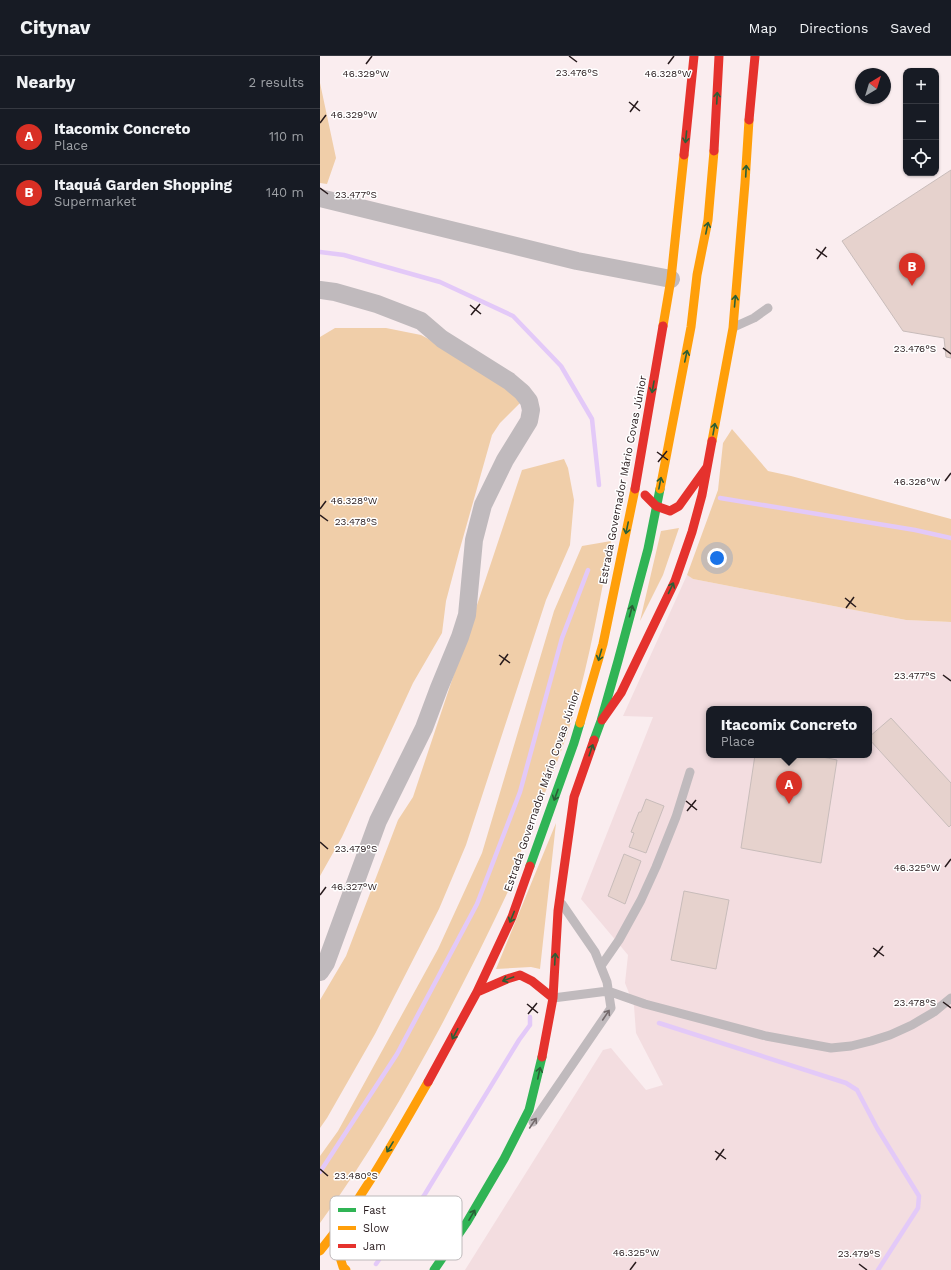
<!DOCTYPE html>
<meta charset="utf-8">
<style>
:root{--surface:#171b24;--page:#20242c;--text:#f1f3f6;--muted:#9ea1a6;--line:#363941;--accent:#d93025}
body{margin:0;font-family:"Work Sans",sans-serif;background:var(--page);color:var(--text)}
.controls{position:absolute;right:12px;top:12px;display:grid;overflow:hidden;border-radius:8px;box-shadow:0 1px 3px #0004}
.controls button{width:36px;height:36px;display:grid;place-items:center;padding:0;border:0;border-bottom:1px solid var(--line);background:var(--surface);color:var(--text);font:20px sans-serif}
.compass{position:absolute;left:535px;top:12px;width:36px;height:36px;border-radius:50%;background:var(--surface);box-shadow:0 1px 3px #0004;rotate:38deg}
.you{position:absolute;left:397px;top:502px;width:14px;height:14px;margin:-10px;border:3px solid #fff;border-radius:50%;background:#1a73e8;box-shadow:0 0 0 6px #1a73e833}
.badge{display:grid;place-items:center;width:26px;height:26px;border-radius:50%;background:var(--accent);color:#fff;font-size:13px;font-weight:700}
.pin{position:absolute;translate:-50% -33px;filter:drop-shadow(0 1px 2px #0008)}
.pin::after{content:'';position:absolute;top:21px;width:14px;height:12px;background:inherit;clip-path:polygon(0 0,100% 0,50% 100%)}
.popup{position:absolute;left:386px;top:650px;width:166px;height:52px;box-sizing:border-box;display:grid;place-content:center;border-radius:8px;background:var(--surface);filter:drop-shadow(0 1px 3px #0005);font-size:13px;white-space:nowrap;color:var(--muted)}
.popup b{font-size:15px;color:var(--text)}
.popup::after{content:'';position:absolute;left:50%;top:100%;margin-left:-8px;border:8px solid transparent;border-top-color:var(--surface)}
.list{margin:0;padding:0;list-style:none}
h2{display:flex;justify-content:space-between;align-items:center;height:52px;margin:0;padding:0 16px;font-size:17px}
h2 small{font-size:13px;font-weight:400;color:var(--muted)}
.list li{display:grid;grid-template-columns:26px 1fr auto;gap:12px;align-items:center;box-sizing:border-box;height:56px;padding:0 16px;border-top:1px solid var(--line)}
.list b{display:block;font-size:15px;white-space:nowrap}
.list p{margin:0;font-size:13px;white-space:nowrap;color:var(--muted)}
.list em{font-size:13px;font-style:normal;color:var(--muted)}
.icon{flex:none;width:22px;height:22px;fill:none;stroke:currentColor;stroke-width:2;stroke-linecap:round;stroke-linejoin:round}
.map{position:relative;flex:none;width:631px;height:1214px;overflow:hidden}
header{display:flex;align-items:center;gap:24px;box-sizing:border-box;height:56px;padding:0 20px;background:var(--surface);border-bottom:1px solid var(--line)}
header strong{font-size:19px}
nav{display:flex;gap:22px;margin-inline-start:auto;font-size:14px}
main{display:flex}
aside{flex:1;background:var(--surface)}
.map>svg:first-child{display:block}
</style>
<header>
<strong>Citynav</strong>
<nav><a>Map</a><a>Directions</a><a>Saved</a></nav>
</header>
<main>
<aside>
<h2>Nearby<small>2 results</small></h2>
<ul class="list">
<li><span class="badge">A</span><div><b>Itacomix Concreto</b><p>Place</p></div><em>110 m</em></li>
<li><span class="badge">B</span><div><b>Itaquá Garden Shopping</b><p>Supermarket</p></div><em>140 m</em></li>
</ul>
</aside>
<div class="map">
<svg width="631" height="1214" viewBox="0 0 631 1214">
<rect width="100%" height="100%" fill="#faedef"/>
<!-- built -->
<path fill="#f3dde0" fill-rule="evenodd" d="M367 519 373 523 586 564 631 566V1214H145L283 994 291 992 326 1034 343 1029 316 977 314 950 305 927 308 899 261 843 333 661 303 660ZM389 653H549V699H389Z"/>
<!-- green -->
<path fill="#f0cea9" d="M0 27 16 102 7 128 0 127Z
M15 272H66L101 279 156 308 202 345 180 367 172 379 139 496 126 545 122 577 93 627 22 781 0 820V281Z
M412 373 448 415 471 420 631 463V566L586 564 373 523 367 519 398 434 403 387Z
M244 403 248 412 254 444 250 489 226 544 146 789 119 853 55 978 7 1062 0 1072V944L26 900 78 764 93 741 202 414Z
M359 472 343 519 320 565 341 475Z
M291 485C280 543 270 602 253 660 237 712 214 762 194 812L197 816C174 867 148 918 122 968 85 1037 46 1104 0 1167V1100L18 1075 118 893 162 797 234 555 262 490Z
M236 767 220 913 211 911 176 913Z"/>
<g fill="none" stroke-linecap="round" stroke-linejoin="round">
<!-- stream -->
<path stroke="#e3c9f8" stroke-width="4.5" d="M0 196 24 199 120 226 193 260 241 310 272 363 279 429
M400 442 595 474 631 482
M339 967 526 1027 537 1034 557 1072 599 1140 598 1152 558 1214
M0 1116 77 998 157 848 200 736 242 582 268 514
M56 1208 105 1138 199 984 210 969V961"/>
</g>
<!-- building -->
<path fill="#e6d2cd" stroke="#c8bcba" d="M631 114V302L626 301 624 282 583 275 522 185Z
M571 662 631 727V769L629 771 549 683V681Z
M435 699H493L517 704 501 807 421 792Z
M326 743 344 750 326 797 309 791 314 777 311 776 319 756H321Z
M304 798 321 805 305 848 288 840Z
M364 835 409 844 396 913 351 904Z"/>
<g fill="none" stroke-linecap="round" stroke-linejoin="round">
<!-- lane -->
<path stroke="#c0babd" stroke-width="9" d="M414 271 434 262 448 252
M281 910 299 884 321 844 336 811 356 761 370 716
M233 942 288 935 325 948 446 980 511 992 531 990 551 985 570 979 592 969 614 956 631 942
M213 1066 291 952 287 926 275 896 242 848"/>
<!-- street -->
<path stroke="#c0babd" stroke-width="18" d="M0 142 257 205 351 223
M0 234 15 236 57 248 101 265 122 283 189 325 202 336 209 345 211 354 209 365 185 404 163 449 154 484 147 559 140 581 119 632 104 672 58 765 6 907 0 916"/>
<!-- fast -->
<path stroke="#30b455" stroke-width="9" d="M274 684 281 665 298 605 328 493 340 433
M210 810 254 687 260 667
M114 1214 147 1166 184 1103 209 1054 222 1001"/>
<!-- slow -->
<path stroke="#ff9f0a" stroke-width="9" d="M343 270 351 223 364 99
M392 385 413 272 425 127 429 64
M340 433 371 271 377 219 388 164 394 95
M260 667 283 588 315 433
M13 1179 23 1211 26 1214
M0 1195C42 1144 75 1083 108 1026"/>
<!-- jam -->
<path stroke="#e5322d" stroke-width="9" d="M429 64 435 0
M394 95 399 0
M364 99 374 0
M315 433 343 270
M325 439 336 450 350 455 359 450 387 411
M282 664 301 637 355 525 372 476 382 439 392 385
M157 936 187 923 200 919 212 925 233 942
M222 1001 233 942 238 855 254 741 274 684
M108 1026 157 936 192 861 210 810"/>
</g>
<!-- one-way arrows -->
<defs><path id="oneway-shaft" d="M-6 0H5M1.5-3L5.5 0L1.5 3" fill="none" stroke-width="1.6" stroke-linecap="round" stroke-linejoin="round"/></defs>
<g stroke="#2b5f36">
<use href="#oneway-shaft" transform="translate(397 42) rotate(-87)"/>
<use href="#oneway-shaft" transform="translate(366 81) rotate(96)"/>
<use href="#oneway-shaft" transform="translate(426 115) rotate(-87)"/>
<use href="#oneway-shaft" transform="translate(387 172) rotate(-78)"/>
<use href="#oneway-shaft" transform="translate(415 245) rotate(-85)"/>
<use href="#oneway-shaft" transform="translate(366 300) rotate(-78)"/>
<use href="#oneway-shaft" transform="translate(333 331) rotate(100)"/>
<use href="#oneway-shaft" transform="translate(394 373) rotate(-80)"/>
<use href="#oneway-shaft" transform="translate(340 427) rotate(-79)"/>
<use href="#oneway-shaft" transform="translate(307 472) rotate(102)"/>
<use href="#oneway-shaft" transform="translate(351 532) rotate(-65)"/>
<use href="#oneway-shaft" transform="translate(311 555) rotate(-75)"/>
<use href="#oneway-shaft" transform="translate(280 599) rotate(106)"/>
<use href="#oneway-shaft" transform="translate(271 694) rotate(-71)"/>
<use href="#oneway-shaft" transform="translate(236 739) rotate(110)"/>
<use href="#oneway-shaft" transform="translate(192 861) rotate(112)"/>
<use href="#oneway-shaft" transform="translate(235 903) rotate(-87)"/>
<use href="#oneway-shaft" transform="translate(188 923) rotate(160)"/>
<use href="#oneway-shaft" transform="translate(135 978) rotate(118)"/>
<use href="#oneway-shaft" transform="translate(219 1017) rotate(-78)"/>
<use href="#oneway-shaft" transform="translate(70 1091) rotate(122)"/>
<use href="#oneway-shaft" transform="translate(152 1159) rotate(-60)"/>
</g>
<g stroke="#746a6c">
<use href="#oneway-shaft" transform="translate(286 959) rotate(-56)"/>
<use href="#oneway-shaft" transform="translate(213 1067) rotate(-56)"/>
</g>
<!-- ticks -->
<path fill="none" stroke="#271a1c" stroke-width="1.5" d="M249 0 257 6M46 8 52 0M348 8 354 0M309 46 320 55M310 56 318 45M0 67 6 59M0 132 8 138M496 193 507 201M497 203 506 191M150 249 161 258M151 259 160 248M623 292 631 298M337 396 348 404M338 406 347 395M625 425 631 417M0 453 6 445M0 459 8 465M525 542 536 551M526 552 534 541M179 599 190 607M180 609 188 598M623 619 631 625M366 745 377 754M367 755 376 744M0 786 8 793M625 811 631 803M0 839 6 831M553 892 564 900M554 901 563 890M623 946 631 952M207 948 218 957M208 958 217 947M395 1095 406 1103M396 1104 404 1093M0 1113 8 1120M539 1208 547 1214M310 1214 316 1206"/>
<g text-anchor="middle" dominant-baseline="central" stroke-width="3" stroke-linejoin="round" paint-order="stroke">
<!-- street labels -->
<g font-size="11" fill="#271a1c" stroke="#fff">
<text transform="translate(303 424) rotate(-79)">Estrada Governador Mário Covas Júnior</text>
<text transform="translate(222 735) rotate(-71)">Estrada Governador Mário Covas Júnior</text>
</g>
</g>
<!-- legend -->
<rect x="10" y="1140" width="132" height="64" rx="6" fill="#fff" stroke="#bebabb" stroke-width="1"/>
<rect x="18" y="1152" width="18" height="4" fill="#30b455"/>
<rect x="18" y="1170" width="18" height="4" fill="#ff9f0a"/>
<rect x="18" y="1188" width="18" height="4" fill="#e5322d"/>
<g font-size="11" fill="#271a1c">
<text x="43" y="1158">Fast</text>
<text x="43" y="1176">Slow</text>
<text x="43" y="1194">Jam</text>
</g>
<g font-size="10" text-anchor="middle" fill="#271a1c" stroke="#fff" stroke-width="3" stroke-linejoin="round" paint-order="stroke">
<text x="257" y="20">23.476°S</text>
<text x="348" y="21">46.328°W</text>
<text x="46" y="21">46.329°W</text>
<text x="34" y="62">46.329°W</text>
<text x="36" y="142">23.477°S</text>
<text x="595" y="296">23.476°S</text>
<text x="597" y="429">46.326°W</text>
<text x="34" y="448">46.328°W</text>
<text x="36" y="469">23.478°S</text>
<text x="595" y="623">23.477°S</text>
<text x="36" y="796">23.479°S</text>
<text x="597" y="815">46.325°W</text>
<text x="34" y="834">46.327°W</text>
<text x="595" y="950">23.478°S</text>
<text x="36" y="1123">23.480°S</text>
<text x="316" y="1200">46.325°W</text>
<text x="539" y="1201">23.479°S</text>
</g>
</svg>
<div class="controls">
<button>+</button>
<button>−</button>
<button><svg class="icon" aria-label="locate" viewBox="0 0 24 24"><circle cx="12" cy="12" r="6"/><path d="M12 2v4M12 18v4M2 12h4M18 12h4"/></svg></button>
</div>
<svg class="compass" viewBox="-18 -18 36 36"><path d="M0-13l5 13h-10z" fill="#e53935"/><path d="M0 13l5-13h-10z" fill="#9ea1a6"/></svg>
<div class="you"></div>
<div class="pin badge" style="left:469px;top:748px">A</div>
<div class="popup"><b>Itacomix Concreto</b>Place</div>
<div class="pin badge" style="left:592px;top:230px">B</div>
</div>
</main>
